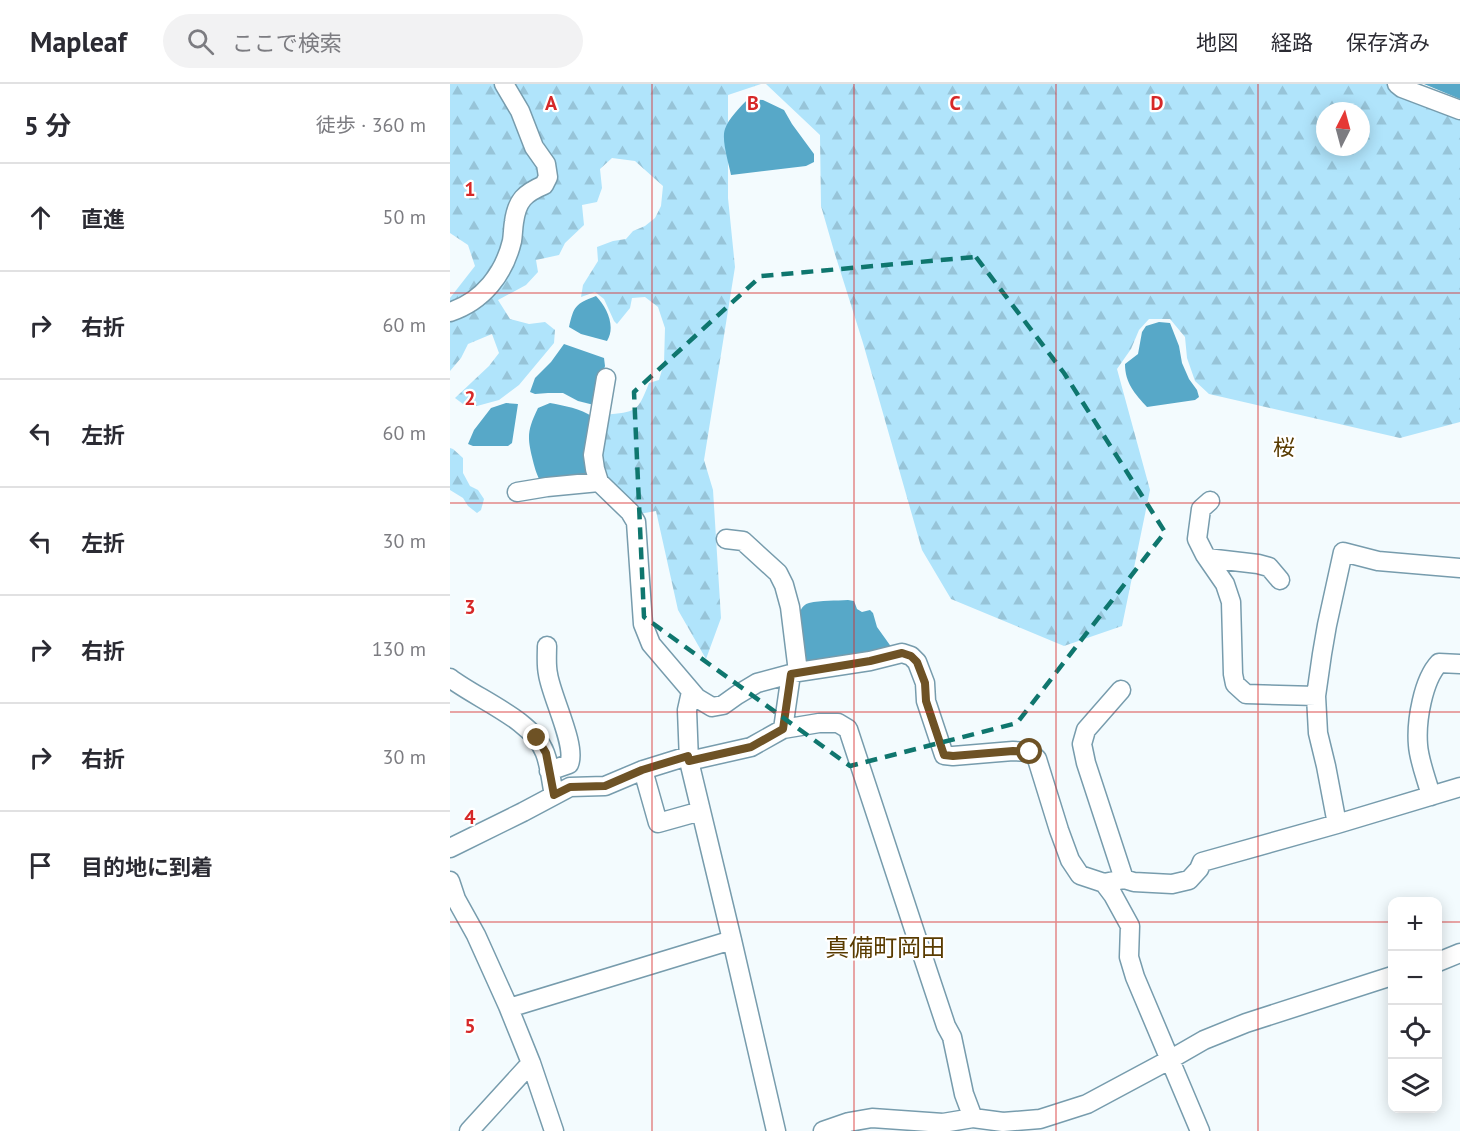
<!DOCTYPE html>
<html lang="ja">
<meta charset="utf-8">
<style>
:root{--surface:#fff;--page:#f2f2f3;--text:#2b2b33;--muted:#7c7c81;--line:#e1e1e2}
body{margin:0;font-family:"PT Sans","Noto Sans JP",sans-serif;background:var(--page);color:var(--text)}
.controls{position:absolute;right:18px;bottom:18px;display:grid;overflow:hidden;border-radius:12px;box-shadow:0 3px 15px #0003}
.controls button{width:54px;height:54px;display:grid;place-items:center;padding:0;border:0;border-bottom:2px solid var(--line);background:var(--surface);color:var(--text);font:30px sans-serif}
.compass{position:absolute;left:866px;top:18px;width:54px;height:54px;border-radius:50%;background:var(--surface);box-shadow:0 3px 15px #0003;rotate:6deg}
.stop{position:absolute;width:18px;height:18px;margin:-14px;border:4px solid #6e5225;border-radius:50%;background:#fff}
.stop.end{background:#6e5225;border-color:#fff;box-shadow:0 2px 6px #0008}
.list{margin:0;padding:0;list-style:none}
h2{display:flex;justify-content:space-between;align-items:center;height:78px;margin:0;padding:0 24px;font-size:26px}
h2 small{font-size:20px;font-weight:400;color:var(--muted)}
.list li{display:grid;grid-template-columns:39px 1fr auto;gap:18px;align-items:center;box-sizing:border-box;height:108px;padding:0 24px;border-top:2px solid var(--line)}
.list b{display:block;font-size:22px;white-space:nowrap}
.list em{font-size:20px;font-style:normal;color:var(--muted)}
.icon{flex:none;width:33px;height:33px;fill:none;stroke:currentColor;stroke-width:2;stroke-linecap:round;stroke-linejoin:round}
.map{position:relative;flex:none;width:1010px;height:1047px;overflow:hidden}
header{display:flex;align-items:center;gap:36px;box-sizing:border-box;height:84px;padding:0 30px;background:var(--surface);border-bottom:2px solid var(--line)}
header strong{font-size:28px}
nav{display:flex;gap:33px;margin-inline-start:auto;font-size:21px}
.search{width:420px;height:54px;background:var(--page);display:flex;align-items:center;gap:15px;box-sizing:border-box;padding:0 21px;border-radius:33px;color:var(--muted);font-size:22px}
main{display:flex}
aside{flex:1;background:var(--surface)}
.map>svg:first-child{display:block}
</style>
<header>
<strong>Mapleaf</strong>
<div class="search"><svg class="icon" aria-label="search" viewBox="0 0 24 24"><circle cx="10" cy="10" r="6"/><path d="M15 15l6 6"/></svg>ここで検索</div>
<nav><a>地図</a><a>経路</a><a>保存済み</a></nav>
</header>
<main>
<aside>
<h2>5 分<small>徒歩 · 360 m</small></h2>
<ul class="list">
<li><svg class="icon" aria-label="ahead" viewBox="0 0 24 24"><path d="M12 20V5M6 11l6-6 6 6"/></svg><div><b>直進</b></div><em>50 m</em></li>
<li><svg class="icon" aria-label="right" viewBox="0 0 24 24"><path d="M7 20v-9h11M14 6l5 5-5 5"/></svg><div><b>右折</b></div><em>60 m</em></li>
<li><svg class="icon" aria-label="left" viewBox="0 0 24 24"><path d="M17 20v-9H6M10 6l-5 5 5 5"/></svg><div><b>左折</b></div><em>60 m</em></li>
<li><svg class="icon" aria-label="left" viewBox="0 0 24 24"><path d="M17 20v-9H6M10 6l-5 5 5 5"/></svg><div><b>左折</b></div><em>30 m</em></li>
<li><svg class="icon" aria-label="right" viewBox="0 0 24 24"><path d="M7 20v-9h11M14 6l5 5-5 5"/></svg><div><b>右折</b></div><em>130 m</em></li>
<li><svg class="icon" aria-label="right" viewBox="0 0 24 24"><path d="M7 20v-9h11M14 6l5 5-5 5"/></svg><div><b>右折</b></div><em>30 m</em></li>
<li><svg class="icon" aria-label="arrive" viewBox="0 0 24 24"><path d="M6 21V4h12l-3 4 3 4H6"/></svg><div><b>目的地に到着</b></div></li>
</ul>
</aside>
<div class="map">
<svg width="1010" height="1047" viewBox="0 0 1010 1047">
<defs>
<pattern id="forest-firs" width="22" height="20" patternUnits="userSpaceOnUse" patternTransform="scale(1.5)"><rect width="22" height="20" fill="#b0e4fb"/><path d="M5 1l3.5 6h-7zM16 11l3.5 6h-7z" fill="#97c4d8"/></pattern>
</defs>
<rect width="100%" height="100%" fill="#f3fbfe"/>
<!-- forest -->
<path fill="url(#forest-firs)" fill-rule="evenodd" d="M0 0H311L278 11V114L285 183 254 376 263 406 271 534 256 575 228 526 206 427 189 430 158 403 147 370 155 331C186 327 187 330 199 299L209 296 214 279 215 244 208 223 195 213 182 214 180 224 167 240 164 237 154 215 145 208 131 213 133 201 148 177 147 163 163 157 176 155 183 147 195 142 205 134 211 122 213 102 185 77 162 74 150 85 152 104 147 118 132 121 134 141 115 159 109 171 86 176 88 188 76 201 48 216 60 235 79 240 95 238 105 246 104 259 69 301 49 316 27 322 13 320 5 314 39 282 49 269 42 250 18 260 11 274 0 287V214L25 182 18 161 0 149Z
M316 0H963L1010 27V338L950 354 759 310 745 297 737 274 735 253 720 235H699L689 246 681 265 667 285 700 406 672 542 614 562 501 515 472 466 413 259 384 167 371 122 370 51ZM875 27H911V63H875Z
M0 364 3 365 13 374V389L20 402 28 406 34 415 31 426 27 429 18 422 13 414 0 406Z"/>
<!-- water -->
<path fill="#57a8c8" d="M974 0H1010V15Z
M298 15 313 16 334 26 342 40 364 70V78L356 82 281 91C279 80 271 56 275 45 278 35 291 22 298 15Z
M146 212C157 223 166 243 157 257L131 250 119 243C124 222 125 220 146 212Z
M709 238 720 239 729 262 732 279 739 295 747 306 749 313 745 316 697 323C685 310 675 299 675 280L688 270 692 248 696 242Z
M114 260 154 274 155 282 144 321 128 317 113 309H98L85 310 80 308 85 294 101 278Z
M56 319 68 320 62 359 58 362H23L18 360 24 346 41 324Z
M100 319C115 322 130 324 143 333L141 394 92 400C87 392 85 385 83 377 77 353 77 347 88 324Z
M398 516 404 517 407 525 412 528 420 526 423 529 427 543 442 564 360 579 354 576C352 562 340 524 359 519 371 516 386 517 398 516Z"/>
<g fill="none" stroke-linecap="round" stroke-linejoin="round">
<!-- minor casing -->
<g stroke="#779cad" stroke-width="21">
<path id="minor" d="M947 0 952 4 1010 26
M0 228C33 217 54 190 62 157 63 151 63 144 64 138 67 116 75 109 94 101L98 93 96 80 84 63 70 27 54 0
M149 398 145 385 143 371 156 294
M67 408 97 403 149 398 180 428 186 438 193 540 201 560 247 614 262 623 273 621 287 611 307 599 348 588 420 577 452 569 461 572 467 578 475 599 476 617 494 671 503 672 563 667 580 668 587 675 609 746 620 776 630 791 654 799 674 795 684 798 722 800 739 796 749 785 752 778 887 740 1010 703
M760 417 751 425 747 455 755 471 775 500 781 518 783 590 785 600 796 610 866 612
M276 455 293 457 328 489 334 501 340 523 348 588
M757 474 808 480 819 483 830 496
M97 562C97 571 96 581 98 590 101 612 127 662 119 680L99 687
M0 594C27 615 83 636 95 669 100 682 101 697 104 711
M671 606 636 646 632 660 636 679 674 795
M241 608 237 626 239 677 282 856 326 1047
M333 645 369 639H388L398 645 479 891 496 942 502 953 514 1010 523 1034
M239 677 301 663 333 645 341 590
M193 686 208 739 251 727
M981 712C977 696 969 677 968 661 966 637 973 596 989 579L1010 580
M887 740 876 682 868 649 866 612 872 570 877 541 893 468 928 477 1010 484
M0 764 73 728 120 703 155 702 193 686 238 672
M0 797 6 815 26 851 58 922 81 979 19 1047
M654 799 663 811 680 842 679 873 685 893 750 1047
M988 878 1010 869
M59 924 282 856
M81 979 104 1047
M373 1047 399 1038 422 1034 493 1039 523 1034 553 1038 590 1035 637 1020 721 975 754 956 796 939 942 892"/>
</g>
<!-- minor -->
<use href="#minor" stroke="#fff" stroke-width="18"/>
</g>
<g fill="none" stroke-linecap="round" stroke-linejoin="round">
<!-- route -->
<path stroke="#6e5225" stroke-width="8" d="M87 654 96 669 104 711 120 703 155 702 192 686 238 672 239 677 301 663 333 645 341 590 420 577 452 569 461 572 467 578 475 599 476 617 494 671 503 672 563 667 580 668"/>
</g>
<!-- marked area -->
<path fill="none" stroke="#0f766e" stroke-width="4.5" stroke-dasharray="12 8" stroke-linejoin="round" d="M526 173 614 289 715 448 567 639 400 682 194 533 184 308 311 192Z"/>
<!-- grid -->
<path fill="none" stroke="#d62828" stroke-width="1.5" stroke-opacity="0.55" d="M202 0V1047M404 0V1047M606 0V1047M808 0V1047M0 209H1010M0 419H1010M0 628H1010M0 838H942M988 838H1010"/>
<g text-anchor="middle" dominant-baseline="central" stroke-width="4.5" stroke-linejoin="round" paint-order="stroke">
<!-- neighbourhood labels -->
<g font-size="22" fill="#593b00" stroke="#fff">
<text x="834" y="363">桜</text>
</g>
<!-- quarter labels -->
<g font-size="24" fill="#593b00" stroke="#fff">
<text x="435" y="863">真備町岡田</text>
</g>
</g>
<g font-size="20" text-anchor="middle" font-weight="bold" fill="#d62828" stroke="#fff" stroke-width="4.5" stroke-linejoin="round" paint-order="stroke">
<text x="101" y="26">A</text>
<text x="303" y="26">B</text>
<text x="505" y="26">C</text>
<text x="707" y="26">D</text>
<text x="20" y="112">1</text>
<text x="20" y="321">2</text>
<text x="20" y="530">3</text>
<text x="20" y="740">4</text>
<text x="20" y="949">5</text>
</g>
</svg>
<div class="controls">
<button>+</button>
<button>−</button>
<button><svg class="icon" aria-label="locate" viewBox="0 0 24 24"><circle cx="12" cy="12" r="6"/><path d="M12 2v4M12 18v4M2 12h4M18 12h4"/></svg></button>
<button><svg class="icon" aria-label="layers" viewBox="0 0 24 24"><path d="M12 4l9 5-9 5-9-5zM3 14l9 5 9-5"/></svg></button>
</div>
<svg class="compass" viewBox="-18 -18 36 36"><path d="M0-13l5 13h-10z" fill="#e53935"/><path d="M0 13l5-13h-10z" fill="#7c7c81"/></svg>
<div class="stop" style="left:580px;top:668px"></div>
<div class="stop end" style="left:87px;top:654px"></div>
</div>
</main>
